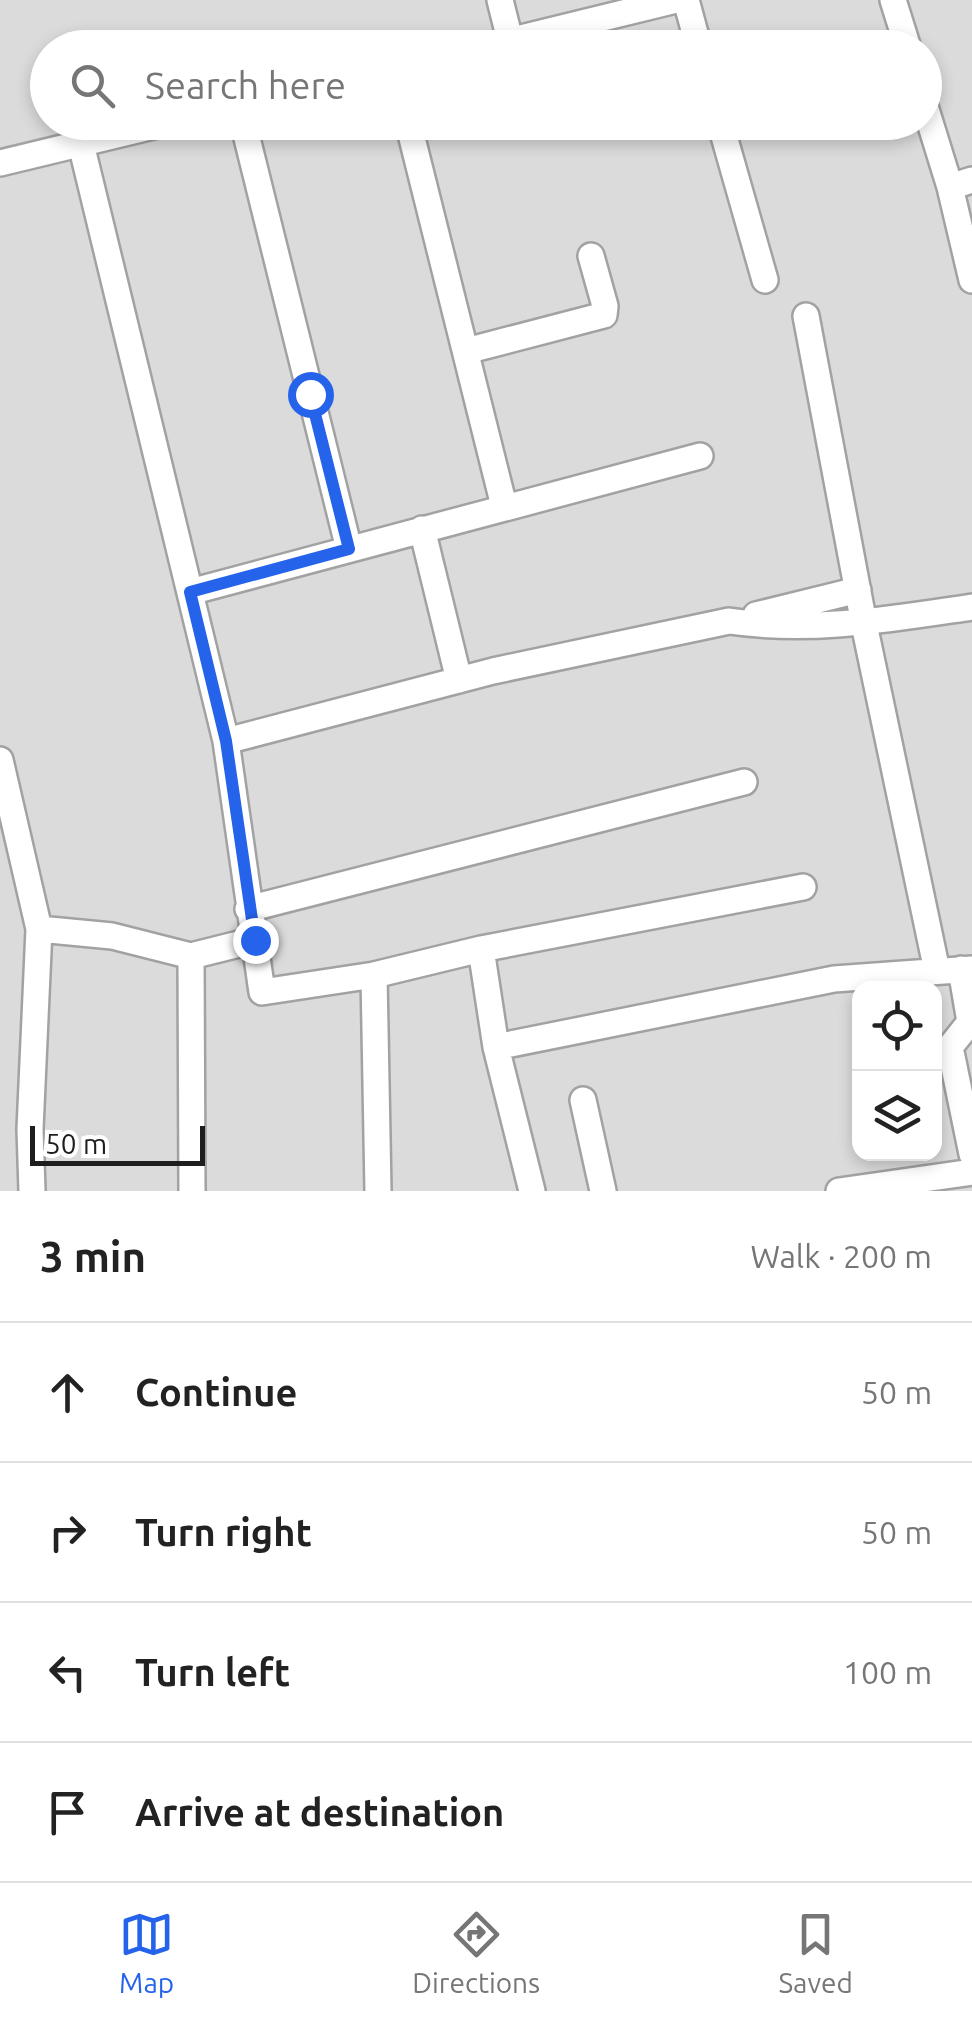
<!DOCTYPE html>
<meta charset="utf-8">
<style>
:root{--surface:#fff;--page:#f6f6f6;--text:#222;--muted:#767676;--line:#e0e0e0;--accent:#2563eb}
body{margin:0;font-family:Ubuntu,sans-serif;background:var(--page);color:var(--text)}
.controls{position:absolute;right:30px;bottom:30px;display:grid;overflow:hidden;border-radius:20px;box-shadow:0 5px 15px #0003}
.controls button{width:90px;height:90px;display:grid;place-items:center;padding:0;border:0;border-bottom:2px solid var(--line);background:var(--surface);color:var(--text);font:50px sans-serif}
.scale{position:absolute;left:30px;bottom:25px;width:175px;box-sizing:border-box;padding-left:10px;border:5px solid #1e1e1e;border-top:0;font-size:28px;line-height:35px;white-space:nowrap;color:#1e1e1e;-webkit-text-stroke:8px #fff;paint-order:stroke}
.stop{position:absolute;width:30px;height:30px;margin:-22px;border:8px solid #2563eb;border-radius:50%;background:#fff}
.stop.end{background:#2563eb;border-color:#fff;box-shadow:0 2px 10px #0008}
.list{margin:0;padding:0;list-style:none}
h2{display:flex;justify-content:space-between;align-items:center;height:130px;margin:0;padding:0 40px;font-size:42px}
h2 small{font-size:32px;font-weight:400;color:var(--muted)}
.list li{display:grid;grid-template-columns:65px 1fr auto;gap:30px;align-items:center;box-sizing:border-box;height:140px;padding:0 40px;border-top:2px solid var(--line)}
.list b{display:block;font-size:38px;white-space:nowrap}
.list em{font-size:32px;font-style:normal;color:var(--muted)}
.icon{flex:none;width:55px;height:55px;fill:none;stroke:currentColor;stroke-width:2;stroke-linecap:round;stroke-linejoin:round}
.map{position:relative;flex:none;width:972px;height:1191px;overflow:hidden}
.search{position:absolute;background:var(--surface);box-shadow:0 5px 15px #0003;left:30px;right:30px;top:30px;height:110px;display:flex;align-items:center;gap:25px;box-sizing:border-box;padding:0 35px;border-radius:55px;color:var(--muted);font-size:38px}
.sheet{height:690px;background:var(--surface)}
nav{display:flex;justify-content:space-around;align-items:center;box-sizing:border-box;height:140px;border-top:2px solid var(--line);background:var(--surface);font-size:28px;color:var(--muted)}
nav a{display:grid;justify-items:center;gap:5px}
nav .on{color:var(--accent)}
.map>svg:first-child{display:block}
</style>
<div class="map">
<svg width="972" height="1191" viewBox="0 0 972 1191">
<rect width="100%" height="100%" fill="#efebe5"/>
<!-- residential -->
<path fill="#dcdbdb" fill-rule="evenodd" d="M0 0H972V1191H0ZM48 48H924V122H48ZM860 988H934V1154H860Z"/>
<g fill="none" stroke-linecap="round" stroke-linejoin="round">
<!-- minor casing -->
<g stroke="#a2a2a2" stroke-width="30">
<path id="minor" d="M500 0 510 40
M686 0 699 48
M893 0 908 48
M480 48 676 0
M924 103 950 187 972 180
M243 122 349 549
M408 122 504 506
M720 122 765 280
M81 144 226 741 262 992 374 975 378 1191
M0 163 170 122
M950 187 972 280
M806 316 864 624 937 971
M466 351 604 315 605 306 591 256
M422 529 459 680
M190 592 700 456
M756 615 858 590
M226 741 493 671 729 621C811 633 891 619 972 607
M0 760 39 929 30 1129 32 1191
M248 909 744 782
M39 929 112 936 191 956 192 1191
M191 956 255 940
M961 969 970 1022 950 1047 972 1154
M374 975 481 949
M496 1047 834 979 972 969
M583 1100 603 1191
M532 1191 496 1047 481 949 803 887
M839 1191 972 1172"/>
</g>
<!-- minor -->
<use href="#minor" stroke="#fff" stroke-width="25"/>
</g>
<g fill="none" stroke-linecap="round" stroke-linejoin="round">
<!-- route -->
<path stroke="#2563eb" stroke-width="12" d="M255 940 226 741 190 592 349 549 310 394"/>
</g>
</svg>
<div class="controls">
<button><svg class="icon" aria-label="locate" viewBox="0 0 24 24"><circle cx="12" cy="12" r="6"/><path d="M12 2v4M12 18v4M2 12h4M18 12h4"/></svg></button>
<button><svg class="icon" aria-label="layers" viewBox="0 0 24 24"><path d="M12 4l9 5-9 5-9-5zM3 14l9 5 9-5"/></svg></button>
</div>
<div class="scale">50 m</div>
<div class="stop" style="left:310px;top:394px"></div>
<div class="stop end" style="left:255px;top:940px"></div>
<div class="search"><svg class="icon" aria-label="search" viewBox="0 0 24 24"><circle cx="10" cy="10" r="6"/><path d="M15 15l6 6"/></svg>Search here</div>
</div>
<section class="sheet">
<h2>3 min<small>Walk · 200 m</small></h2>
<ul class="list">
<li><svg class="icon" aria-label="ahead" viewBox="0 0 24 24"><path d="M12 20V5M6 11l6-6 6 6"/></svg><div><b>Continue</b></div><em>50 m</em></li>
<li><svg class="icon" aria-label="right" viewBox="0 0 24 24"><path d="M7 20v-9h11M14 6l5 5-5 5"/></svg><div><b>Turn right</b></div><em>50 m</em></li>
<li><svg class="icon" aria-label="left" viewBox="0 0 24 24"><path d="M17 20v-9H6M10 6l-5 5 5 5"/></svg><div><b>Turn left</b></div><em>100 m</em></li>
<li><svg class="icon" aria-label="arrive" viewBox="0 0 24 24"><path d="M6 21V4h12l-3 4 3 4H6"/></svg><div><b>Arrive at destination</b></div></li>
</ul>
</section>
<nav>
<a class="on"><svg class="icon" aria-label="map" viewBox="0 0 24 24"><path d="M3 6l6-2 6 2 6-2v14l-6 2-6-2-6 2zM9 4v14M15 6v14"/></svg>Map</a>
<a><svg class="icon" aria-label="directions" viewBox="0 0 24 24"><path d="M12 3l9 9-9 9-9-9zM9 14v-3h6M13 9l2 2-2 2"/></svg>Directions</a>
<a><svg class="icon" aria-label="saved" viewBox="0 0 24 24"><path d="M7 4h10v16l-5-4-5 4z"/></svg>Saved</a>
</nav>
